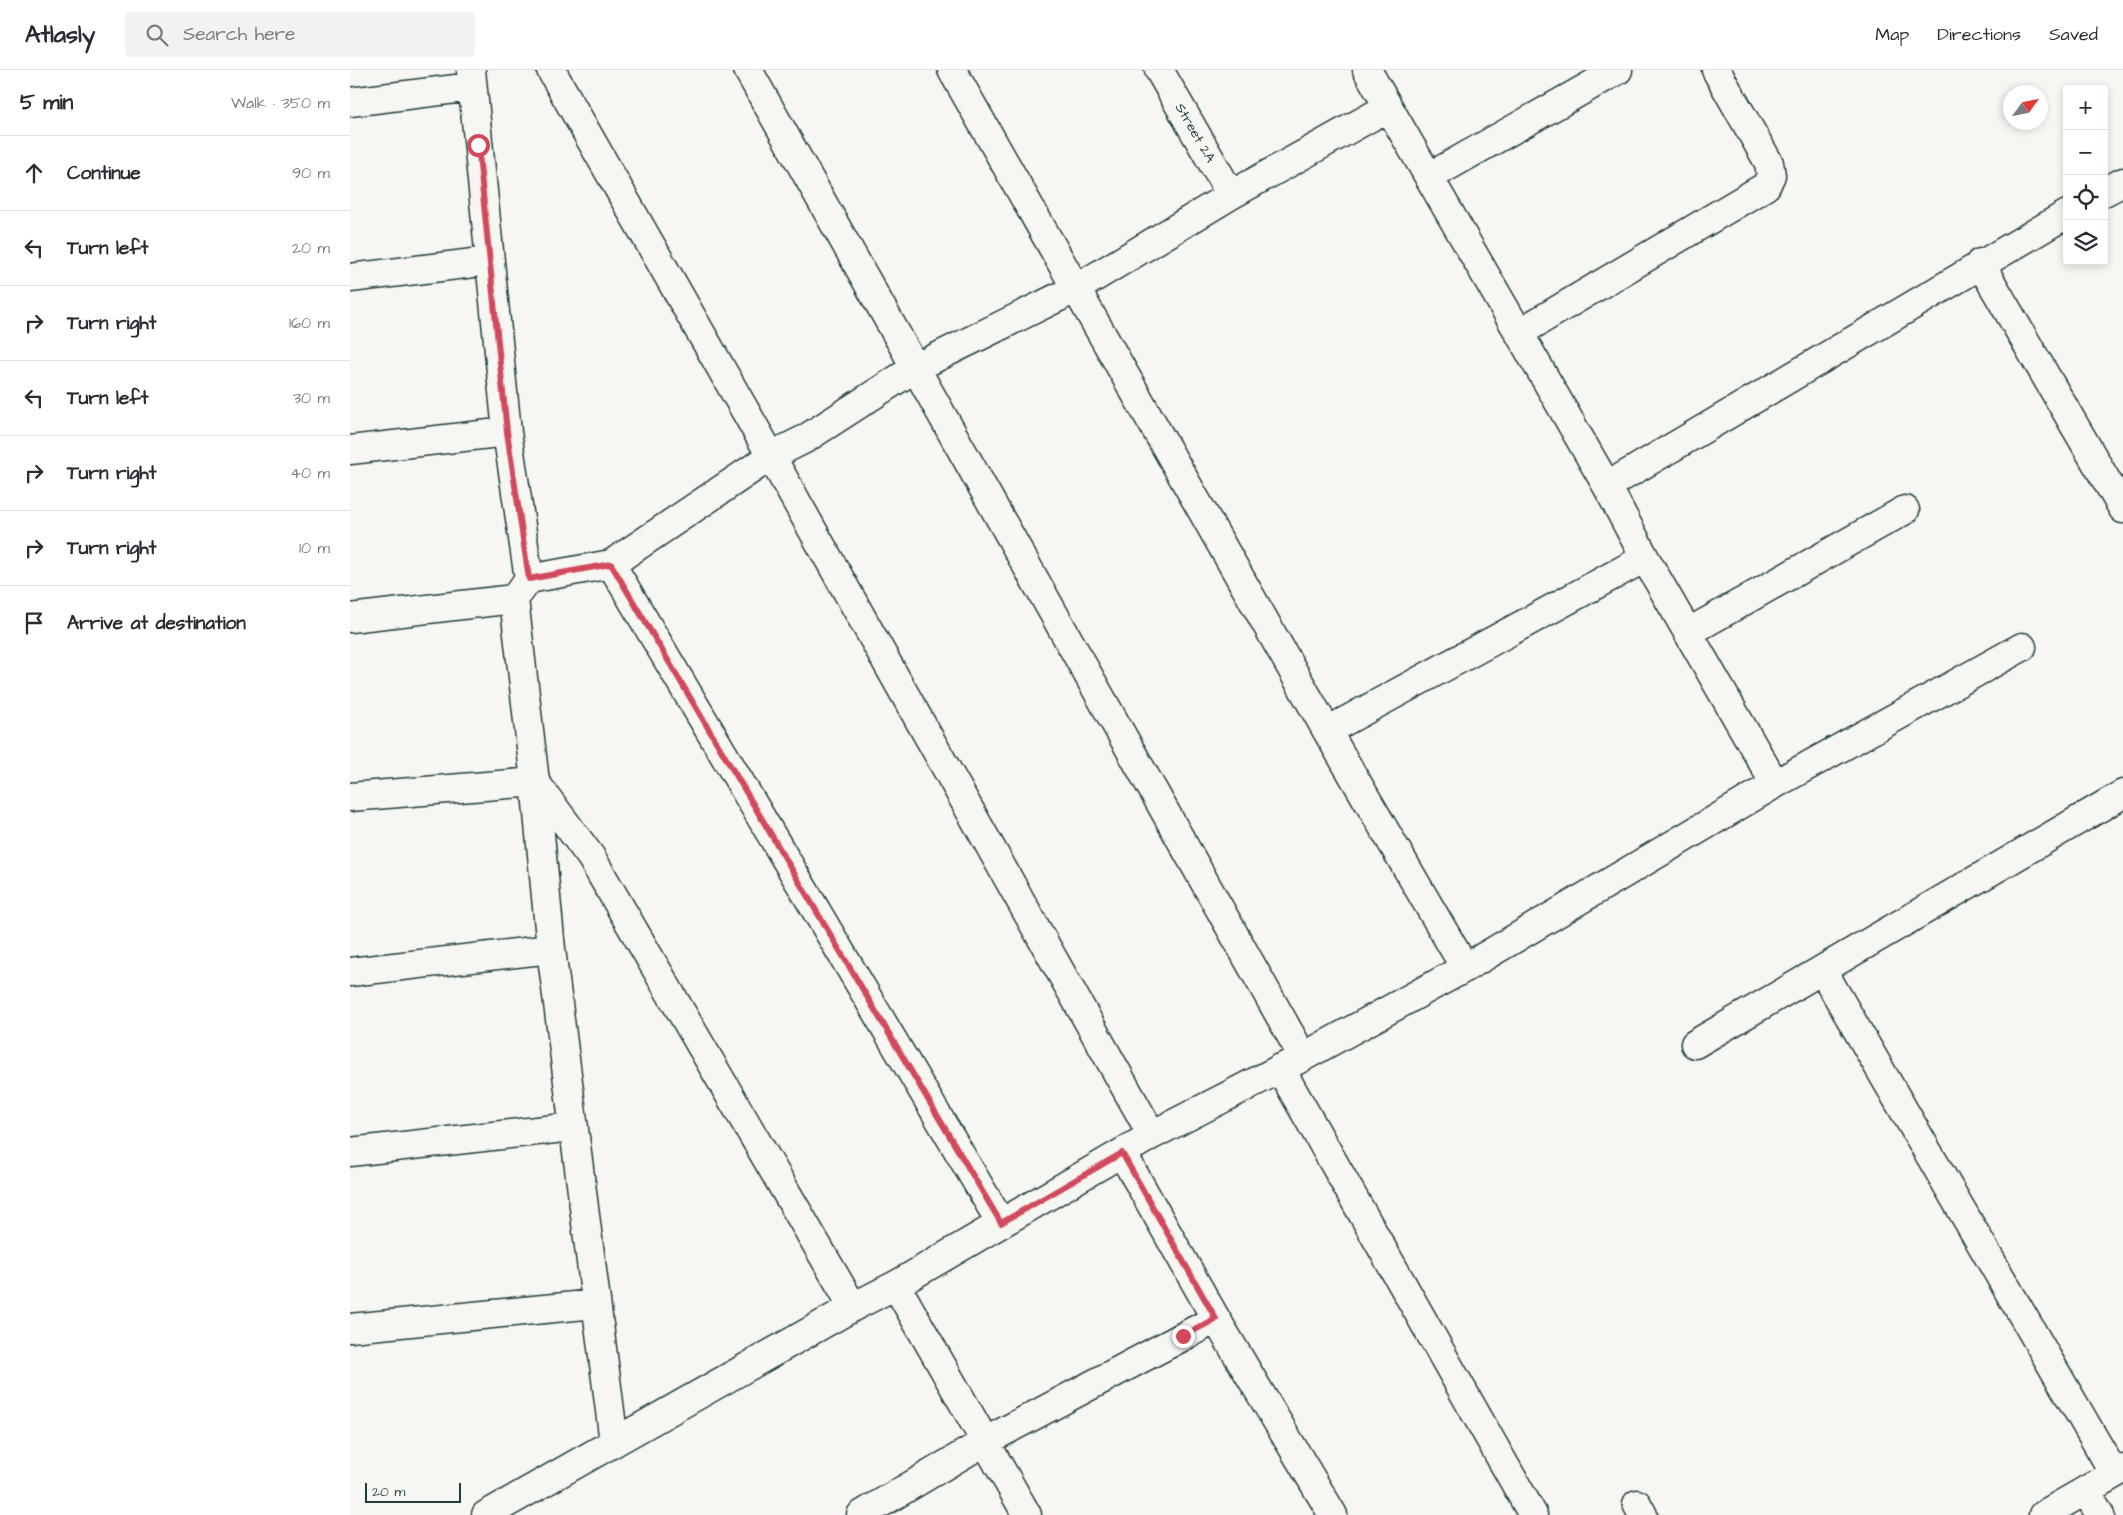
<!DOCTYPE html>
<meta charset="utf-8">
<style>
:root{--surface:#fff;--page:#f2f2f3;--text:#2b2b33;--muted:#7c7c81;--line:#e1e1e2}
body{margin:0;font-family:"Architects Daughter",sans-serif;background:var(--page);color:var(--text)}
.controls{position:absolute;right:15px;top:15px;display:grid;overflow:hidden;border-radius:5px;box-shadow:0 2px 8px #0003}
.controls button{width:45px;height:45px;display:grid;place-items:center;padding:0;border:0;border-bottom:1px solid var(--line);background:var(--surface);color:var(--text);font:25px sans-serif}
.compass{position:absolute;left:1653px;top:15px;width:45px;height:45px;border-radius:50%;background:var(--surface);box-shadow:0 2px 8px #0003;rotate:57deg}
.scale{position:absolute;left:15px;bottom:12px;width:96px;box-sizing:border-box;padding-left:5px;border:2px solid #1f3d34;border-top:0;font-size:14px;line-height:18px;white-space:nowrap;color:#1f3d34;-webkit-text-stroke:4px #f6f6f2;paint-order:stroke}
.stop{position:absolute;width:15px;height:15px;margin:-11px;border:4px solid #d1495b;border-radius:50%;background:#fff}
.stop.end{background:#d1495b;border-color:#fff;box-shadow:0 1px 5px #0008}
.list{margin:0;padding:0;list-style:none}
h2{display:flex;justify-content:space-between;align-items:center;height:65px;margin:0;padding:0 20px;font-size:21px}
h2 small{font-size:16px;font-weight:400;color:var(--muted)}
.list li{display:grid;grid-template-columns:32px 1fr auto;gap:15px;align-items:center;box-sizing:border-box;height:75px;padding:0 20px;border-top:1px solid var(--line)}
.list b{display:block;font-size:19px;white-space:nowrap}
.list em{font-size:16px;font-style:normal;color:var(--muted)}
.icon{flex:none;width:28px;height:28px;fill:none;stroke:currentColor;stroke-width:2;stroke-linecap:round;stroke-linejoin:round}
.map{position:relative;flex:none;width:1773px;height:1445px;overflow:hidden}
header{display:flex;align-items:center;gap:30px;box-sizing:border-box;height:70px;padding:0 25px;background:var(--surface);border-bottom:1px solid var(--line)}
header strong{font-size:24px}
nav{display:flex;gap:28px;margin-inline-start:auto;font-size:18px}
.search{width:350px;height:45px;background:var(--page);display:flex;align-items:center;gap:12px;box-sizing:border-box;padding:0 18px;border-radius:5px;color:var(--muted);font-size:19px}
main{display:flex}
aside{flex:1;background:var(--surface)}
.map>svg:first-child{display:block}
</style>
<header>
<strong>Atlasly</strong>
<div class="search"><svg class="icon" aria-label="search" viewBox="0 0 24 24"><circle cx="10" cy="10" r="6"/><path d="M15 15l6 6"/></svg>Search here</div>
<nav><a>Map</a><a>Directions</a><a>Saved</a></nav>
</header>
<main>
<aside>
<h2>5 min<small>Walk · 350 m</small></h2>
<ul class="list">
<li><svg class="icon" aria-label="ahead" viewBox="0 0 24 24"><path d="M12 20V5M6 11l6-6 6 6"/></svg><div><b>Continue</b></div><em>90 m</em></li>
<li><svg class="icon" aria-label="left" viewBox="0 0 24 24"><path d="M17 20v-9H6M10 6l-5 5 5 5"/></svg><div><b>Turn left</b></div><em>20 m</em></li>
<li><svg class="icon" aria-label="right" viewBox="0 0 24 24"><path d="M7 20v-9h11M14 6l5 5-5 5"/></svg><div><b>Turn right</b></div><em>160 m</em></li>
<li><svg class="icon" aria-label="left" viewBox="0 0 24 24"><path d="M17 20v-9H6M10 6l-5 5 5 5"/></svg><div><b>Turn left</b></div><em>30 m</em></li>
<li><svg class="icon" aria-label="right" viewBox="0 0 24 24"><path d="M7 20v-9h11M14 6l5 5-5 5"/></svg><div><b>Turn right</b></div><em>40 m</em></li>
<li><svg class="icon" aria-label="right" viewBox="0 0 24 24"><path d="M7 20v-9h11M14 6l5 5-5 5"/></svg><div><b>Turn right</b></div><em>10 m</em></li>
<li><svg class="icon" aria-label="arrive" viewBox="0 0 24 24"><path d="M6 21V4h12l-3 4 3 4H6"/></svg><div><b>Arrive at destination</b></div></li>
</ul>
</aside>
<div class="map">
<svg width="1773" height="1445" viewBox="0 0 1773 1445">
<rect width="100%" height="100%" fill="#f6f6f2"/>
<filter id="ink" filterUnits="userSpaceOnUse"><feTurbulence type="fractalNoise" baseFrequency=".02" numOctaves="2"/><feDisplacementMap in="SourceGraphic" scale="10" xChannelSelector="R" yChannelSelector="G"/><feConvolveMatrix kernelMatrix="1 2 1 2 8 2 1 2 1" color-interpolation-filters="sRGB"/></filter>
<g filter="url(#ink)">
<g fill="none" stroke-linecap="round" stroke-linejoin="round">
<!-- street casing -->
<g stroke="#1f3d34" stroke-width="31">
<path id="street" d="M121 0 157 362 179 509 164 529 185 712 201 879 264 1372
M201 0 421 386 802 1065
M398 0 953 987
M602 0 977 661 1115 898
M809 0 881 125
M1017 0 1169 263 1257 416 1295 488 1425 714
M0 32 122 17
M1079 107 1268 0
M1754 122 1773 112
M1630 193 1773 439
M0 208 140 191
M1169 263 1416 116 1421 105 1419 93 1366 0
M0 380 157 362
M1257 416 1717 144
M261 494 651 1153
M179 509 261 494 421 386 455 369 565 298 727 218 881 125 1037 38
M0 548 164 529
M1339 562 1555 440
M977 661 1295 488
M0 727 185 712 241 787 503 1237
M1473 901 1764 1403
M0 902 201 879
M1345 974 1773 724
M930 998 1183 1445
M0 1082 223 1057
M772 1083 866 1249 983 1445
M546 1215 677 1445
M0 1258 245 1234
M1736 1420 1750 1445
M1287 1434 1293 1445
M136 1445 503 1237 546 1215 802 1065 953 987 1115 898 1425 714 1672 577
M511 1445 636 1371 866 1249
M1693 1445 1773 1399"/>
</g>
<!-- street -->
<use href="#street" stroke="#f6f6f2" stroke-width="28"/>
</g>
</g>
<g fill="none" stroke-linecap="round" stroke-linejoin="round" filter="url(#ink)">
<!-- route -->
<path stroke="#d1495b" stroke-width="6" d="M128 75 157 362 179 509 261 494 651 1153 772 1083 866 1249 833 1266"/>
</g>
<g text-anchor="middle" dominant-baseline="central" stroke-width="4.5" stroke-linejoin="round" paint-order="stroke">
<!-- street labels -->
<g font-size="14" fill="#1f3d34" stroke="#f6f6f2">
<text transform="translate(845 63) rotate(60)">Street 2A</text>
</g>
</g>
</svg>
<div class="controls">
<button>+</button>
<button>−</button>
<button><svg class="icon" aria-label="locate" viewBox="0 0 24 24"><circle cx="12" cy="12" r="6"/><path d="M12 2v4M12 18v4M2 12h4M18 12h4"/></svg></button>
<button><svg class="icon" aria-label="layers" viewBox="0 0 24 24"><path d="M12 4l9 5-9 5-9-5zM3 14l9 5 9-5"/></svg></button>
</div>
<svg class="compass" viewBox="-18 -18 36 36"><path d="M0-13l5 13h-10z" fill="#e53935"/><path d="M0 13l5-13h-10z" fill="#7c7c81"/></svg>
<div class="scale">20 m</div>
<div class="stop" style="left:128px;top:75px"></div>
<div class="stop end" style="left:833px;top:1266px"></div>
</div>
</main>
